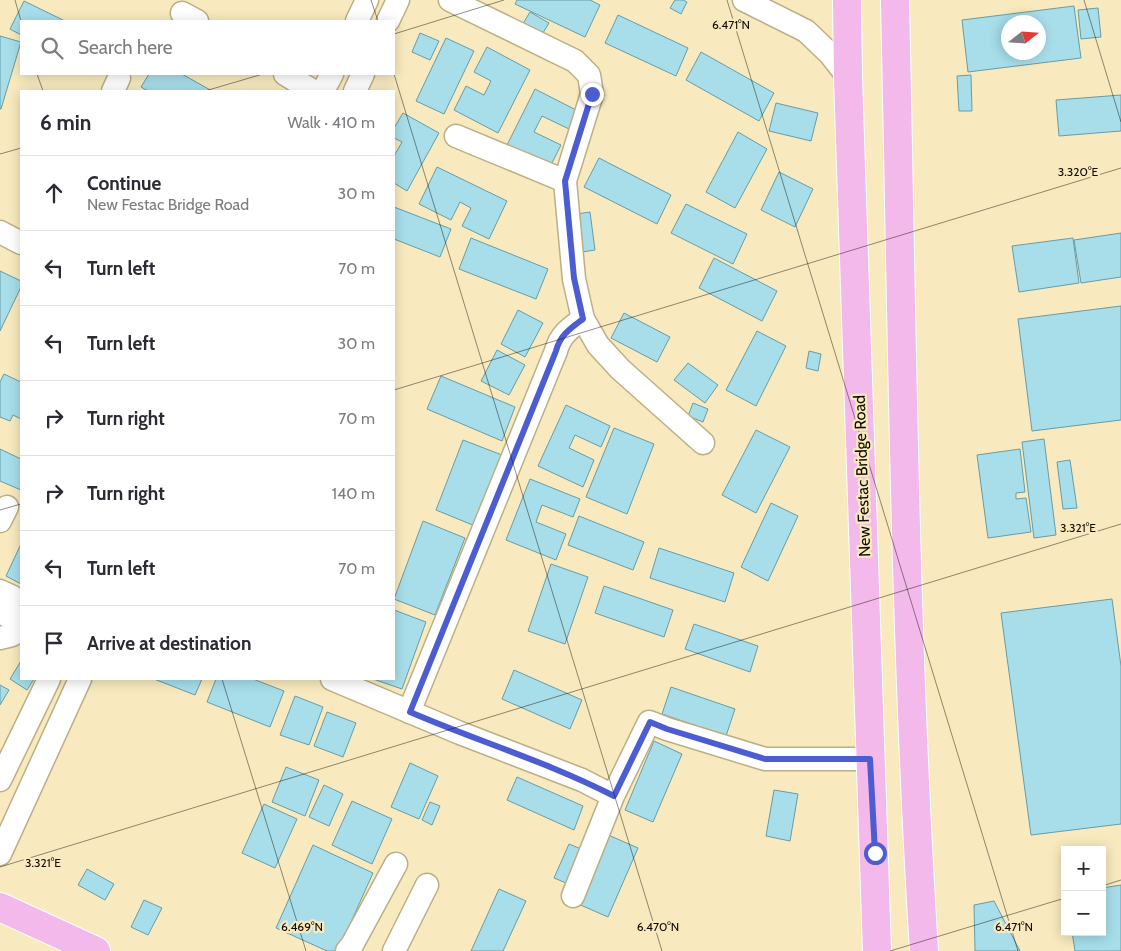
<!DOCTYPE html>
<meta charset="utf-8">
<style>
:root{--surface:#fff;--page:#f7f7f7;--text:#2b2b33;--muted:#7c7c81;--line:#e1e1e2}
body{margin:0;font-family:Cabin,sans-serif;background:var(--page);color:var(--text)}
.controls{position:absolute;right:15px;bottom:15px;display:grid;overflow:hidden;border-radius:0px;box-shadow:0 2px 12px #0003}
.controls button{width:45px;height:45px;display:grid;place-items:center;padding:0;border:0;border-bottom:1px solid var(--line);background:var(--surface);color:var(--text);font:25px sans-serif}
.compass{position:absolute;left:1001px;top:15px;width:45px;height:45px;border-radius:50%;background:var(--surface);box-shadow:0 2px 12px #0003;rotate:73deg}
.stop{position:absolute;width:15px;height:15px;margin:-11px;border:4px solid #4c5dd2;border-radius:50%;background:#fff}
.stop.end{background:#4c5dd2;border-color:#fff;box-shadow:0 1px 5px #0008}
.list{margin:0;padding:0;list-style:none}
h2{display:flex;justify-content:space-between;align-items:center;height:65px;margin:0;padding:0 20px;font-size:21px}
h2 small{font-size:16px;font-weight:400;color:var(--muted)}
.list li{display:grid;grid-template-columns:32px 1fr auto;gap:15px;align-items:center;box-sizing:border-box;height:75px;padding:0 20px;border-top:1px solid var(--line)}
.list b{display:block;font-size:19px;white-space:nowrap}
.list p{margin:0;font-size:16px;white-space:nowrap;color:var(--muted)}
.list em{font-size:16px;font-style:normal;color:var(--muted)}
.icon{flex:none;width:28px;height:28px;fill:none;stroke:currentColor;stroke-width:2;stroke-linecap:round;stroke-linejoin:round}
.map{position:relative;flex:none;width:1121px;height:951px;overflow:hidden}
.search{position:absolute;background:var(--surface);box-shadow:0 2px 12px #0003;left:20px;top:20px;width:375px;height:55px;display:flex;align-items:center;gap:12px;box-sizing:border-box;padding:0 18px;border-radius:0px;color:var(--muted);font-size:19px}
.panel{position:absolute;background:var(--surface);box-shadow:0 2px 12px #0003;left:20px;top:90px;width:375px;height:590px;border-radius:0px}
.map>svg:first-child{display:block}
</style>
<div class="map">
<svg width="1121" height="951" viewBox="0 0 1121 951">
<rect width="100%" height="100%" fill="#f8eabe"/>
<!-- building -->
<path fill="#a7deea" stroke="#669ca7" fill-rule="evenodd" d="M517 0H590L600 5 585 37 515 4Z
M675 0H683L687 2 681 14 670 8Z
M24 1 65 21H21V35L10 29Z
M1074 6 1081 58 968 72 962 20ZM1008 22H1038V52H1008Z
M1098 8 1101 37 1081 39 1078 10Z
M530 12 549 23 538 41 519 30Z
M618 15 688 48 676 76 605 43Z
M420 33 439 41 430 60 412 52Z
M0 36 21 42 1 109H0Z
M446 38 474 51 444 114 416 101Z
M487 47 530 70 498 133 454 110 466 86 484 95 491 81 474 72Z
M701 52 774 93 759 121 686 80Z
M149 74H182L212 91H148L141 87Z
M971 75 972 111H959L957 76Z
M535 89 578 111 569 129 542 116 534 132 561 145 548 171 505 149Z
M1121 95V131L1059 136 1056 100Z
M776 103 818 113 811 141 769 131Z
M403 113 439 133 407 191 394 183V156L402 142 394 138V128Z
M738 132 767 149 735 208 706 192Z
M599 158 671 195 657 224 584 187Z
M437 167 507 201 489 239 462 226 471 208 460 202 451 220 419 204Z
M779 172 813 189 795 227 761 210Z
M686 204 747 234 733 264 671 233Z
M394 207 451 229 440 257 394 239Z
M590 212 595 250 582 252 577 214Z
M1121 233V277L1081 283 1074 240Z
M471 238 548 269 536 299 459 269Z
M1073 238 1079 283 1019 292 1012 246Z
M714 258 777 291 762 321 699 288Z
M0 271 21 281V287L0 331Z
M1121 306V420L1032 431 1018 319Z
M518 310 543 323 525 357 501 344Z
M624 313 670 337 657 362 611 338Z
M757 331 786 346 756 406 726 390Z
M497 350 525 365 509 395 481 381Z
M809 351 821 354 818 371 806 368Z
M688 363 718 385 705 403 674 380Z
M4 374 21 382V419L13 415 10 421 0 417V382Z
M441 376 515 407 502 441 427 409Z
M693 403 708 409 703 422 688 416Z
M566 405 610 426 601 447 575 435 569 448 594 460 583 487 538 466Z
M614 428 654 444 627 514 586 497Z
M756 430 790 447 756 513 722 495Z
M1044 439 1056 535 1034 538 1022 442Z
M463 440 502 455 475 526 436 510Z
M0 449 21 459V490L0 481Z
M1020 449 1025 492 1016 493V499L1026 498 1031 532 988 538 977 455Z
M1070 460 1077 508 1063 509 1057 462Z
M530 479 580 499 573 517 542 505 536 522 566 534 556 560 506 540Z
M771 503 798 516 768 581 741 567Z
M579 516 644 542 633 570 568 545Z
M423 521 465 538 435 615 394 599Z
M21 544V584L6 576Z
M659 548 734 573 725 602 650 578Z
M551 564 588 577 565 644 528 631Z
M604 586 673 610 664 637 595 613Z
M1112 599 1121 666V824L1031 835 1001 613Z
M394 610 426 622 402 689 373 679H394Z
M694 624 758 646 750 672 685 649Z
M21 661V679H34L27 690 10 679Z
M514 670 582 700 570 729 502 699Z
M154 679H202L195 695Z
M216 679H253L284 691 270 727 207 702Z
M0 685 9 690 0 705Z
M671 687 735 709 726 736 662 714Z
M295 696 323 707 309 745 280 735Z
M327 712 356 723 343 757 314 746Z
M654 741 682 754 653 822 625 810Z
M410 763 438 776 419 819 391 807Z
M286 767 319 780 305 816 272 802Z
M517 777 583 806 574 830 507 800Z
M324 785 343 794 329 826 309 817Z
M774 790 798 794 790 841 766 836Z
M352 801 392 819 372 864 332 845Z
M430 802 440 806 432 825 422 820Z
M264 804 297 819 275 868 242 853Z
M606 834 638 848 608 917 576 903Z
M569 844 586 851 571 885 554 878Z
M313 845 373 873 338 951H327L276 928Z
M87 869 114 884 105 900 78 885Z
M1121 885V951H1075L1072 932H1102V888Z
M499 889 526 901 503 951H471Z
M144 900 162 908 148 935 131 927Z
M994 901 1020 951H975L974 905Z"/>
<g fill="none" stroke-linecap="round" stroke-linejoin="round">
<!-- minor casing -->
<g stroke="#bcaf85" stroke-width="25">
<path id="minor" d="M450 0 575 61 589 75 592 94 565 181 574 279 583 319 598 345 620 369 703 443
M744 0 806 31 830 54 848 77
M182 13 197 21
M357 21 367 0
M388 21 398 0
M285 74 313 91
M113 91 119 78
M323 91 332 74
M355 91 363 74
M456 136 565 181
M0 232 21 243
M0 521 7 507
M0 591 13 597 21 614
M0 612 21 623
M0 638 12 635 21 630
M332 679 460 733 582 780 613 796
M409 712 556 351C560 335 570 328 583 319
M0 780 49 679
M0 854 80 679
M573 896 613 796 649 722 667 729 765 759H870
M347 951 352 945 396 864
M394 951 427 885"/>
</g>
<!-- major casing -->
<g stroke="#fff" stroke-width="30">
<path id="major" d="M847 0 848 77 877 951
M895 0C902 317 904 634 924 951
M0 907 96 951"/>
</g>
<!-- minor -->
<use href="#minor" stroke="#fff" stroke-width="22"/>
<!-- major -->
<use href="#major" stroke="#f2b9ea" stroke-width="28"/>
</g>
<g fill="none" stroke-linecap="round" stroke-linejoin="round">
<!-- route -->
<path stroke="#4c5dd2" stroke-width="6" d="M592 94 565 181 574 278 583 319C571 328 560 335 556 351L410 712C477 741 548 762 614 796L650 722 667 729 765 759H870L875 853"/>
</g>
<!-- ticks -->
<path fill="none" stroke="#100b00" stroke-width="1" stroke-opacity="0.45" d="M15 0 21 21M371 0 378 21M727 0 1018 951M1084 0 1121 122M394 34 504 0M37 74 43 91M394 74 662 951M205 91 263 74M0 154 21 148M394 390 1121 168M0 510 21 504M222 679 306 951M0 867 1121 524M1102 886 1121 880M890 951 1065 898"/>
<g text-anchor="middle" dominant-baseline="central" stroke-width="4.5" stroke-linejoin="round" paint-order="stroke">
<!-- street labels -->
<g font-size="16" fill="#100b00" stroke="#f8eabe">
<text transform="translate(862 476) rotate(-92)">New Festac Bridge Road</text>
</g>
</g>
<g font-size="12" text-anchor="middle" fill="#100b00" stroke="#f8eabe" stroke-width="4.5" stroke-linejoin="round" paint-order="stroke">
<text x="731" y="29">6.471°N</text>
<text x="1078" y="176">3.320°E</text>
<text x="1078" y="532">3.321°E</text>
<text x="43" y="867">3.321°E</text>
<text x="302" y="931">6.469°N</text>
<text x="658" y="931">6.470°N</text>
<text x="1014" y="931">6.471°N</text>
</g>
</svg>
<div class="controls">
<button>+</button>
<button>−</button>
</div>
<svg class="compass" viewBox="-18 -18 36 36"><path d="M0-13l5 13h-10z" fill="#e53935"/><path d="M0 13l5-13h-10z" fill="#7c7c81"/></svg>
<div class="stop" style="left:875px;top:853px"></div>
<div class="stop end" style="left:592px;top:94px"></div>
<div class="search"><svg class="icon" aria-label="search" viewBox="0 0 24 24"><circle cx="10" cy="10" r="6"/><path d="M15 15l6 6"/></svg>Search here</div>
<section class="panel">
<h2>6 min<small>Walk · 410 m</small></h2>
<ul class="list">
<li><svg class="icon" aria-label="ahead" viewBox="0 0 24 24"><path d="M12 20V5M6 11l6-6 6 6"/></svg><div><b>Continue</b><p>New Festac Bridge Road</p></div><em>30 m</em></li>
<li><svg class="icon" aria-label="left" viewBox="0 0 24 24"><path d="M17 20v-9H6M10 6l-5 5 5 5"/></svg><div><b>Turn left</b></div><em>70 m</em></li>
<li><svg class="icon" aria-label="left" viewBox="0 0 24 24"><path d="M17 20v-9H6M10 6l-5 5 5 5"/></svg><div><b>Turn left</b></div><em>30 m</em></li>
<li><svg class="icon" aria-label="right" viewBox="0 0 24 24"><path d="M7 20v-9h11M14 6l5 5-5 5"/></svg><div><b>Turn right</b></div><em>70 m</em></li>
<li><svg class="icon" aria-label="right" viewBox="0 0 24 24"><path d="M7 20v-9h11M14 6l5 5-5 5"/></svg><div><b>Turn right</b></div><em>140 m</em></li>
<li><svg class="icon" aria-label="left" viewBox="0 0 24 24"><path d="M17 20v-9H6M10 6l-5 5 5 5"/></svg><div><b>Turn left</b></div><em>70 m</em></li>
<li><svg class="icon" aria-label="arrive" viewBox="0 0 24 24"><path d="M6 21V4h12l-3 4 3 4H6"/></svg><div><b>Arrive at destination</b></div></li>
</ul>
</section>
</div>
